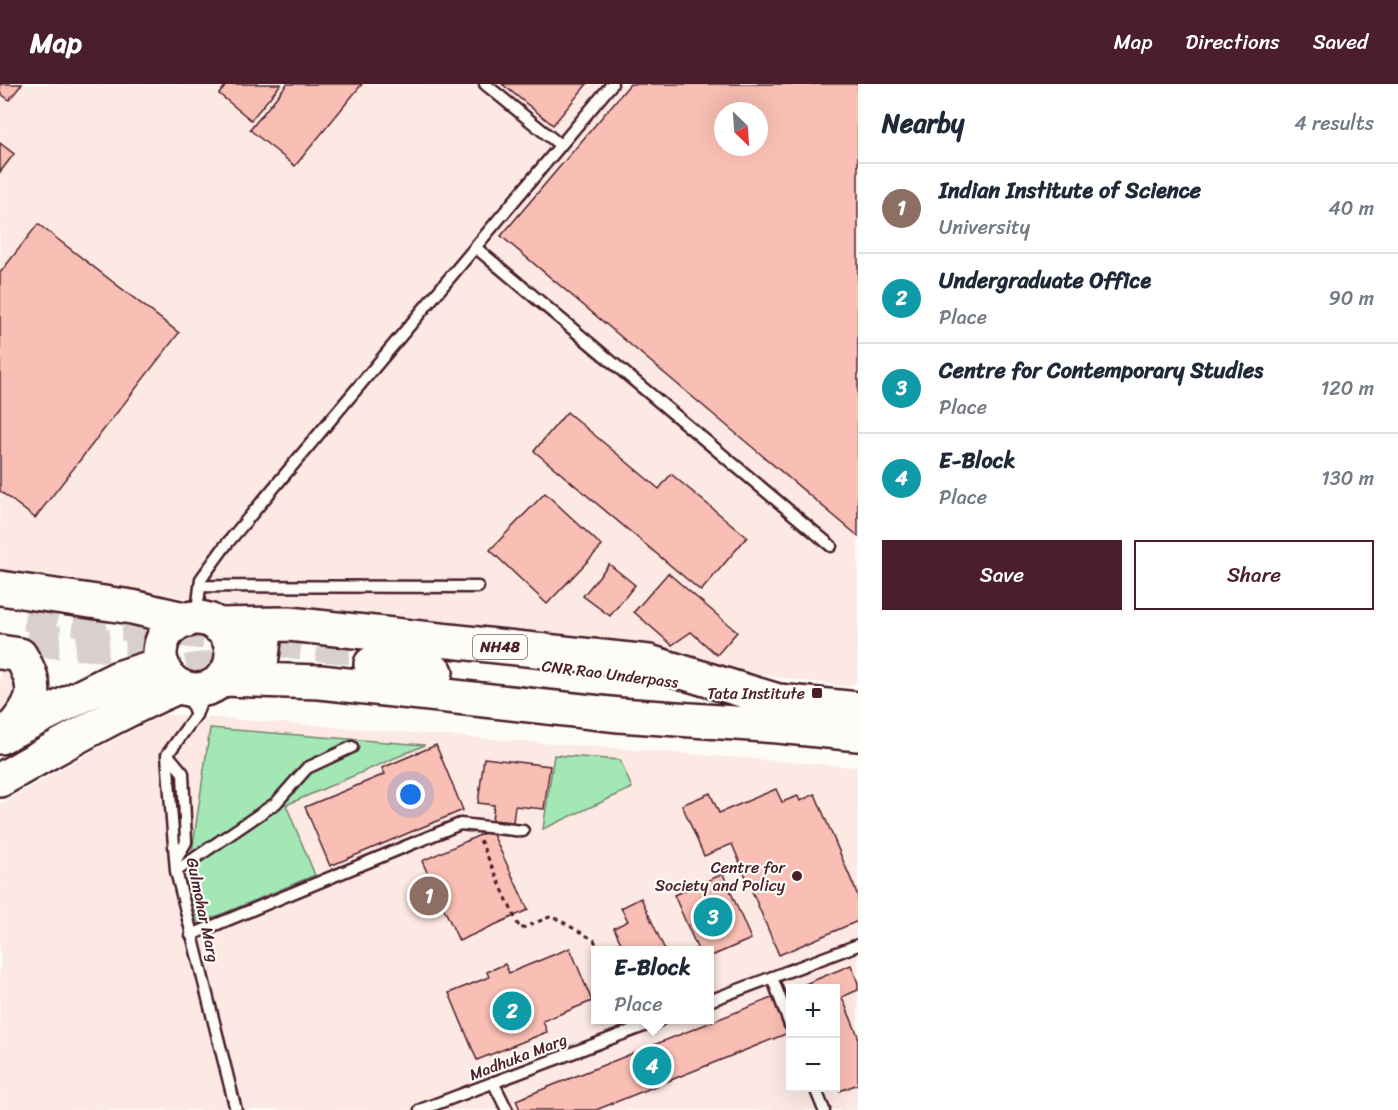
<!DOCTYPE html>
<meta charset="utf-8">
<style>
:root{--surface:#fff;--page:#f2f2f3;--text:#1f2937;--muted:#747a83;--line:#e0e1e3;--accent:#4a1f2b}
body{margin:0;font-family:Sriracha,sans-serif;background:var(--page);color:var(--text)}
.controls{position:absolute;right:18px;bottom:18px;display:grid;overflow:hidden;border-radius:0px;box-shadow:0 6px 24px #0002}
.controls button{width:54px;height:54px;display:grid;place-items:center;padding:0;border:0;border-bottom:2px solid var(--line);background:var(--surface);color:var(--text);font:30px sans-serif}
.compass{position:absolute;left:714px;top:18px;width:54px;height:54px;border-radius:50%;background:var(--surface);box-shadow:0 6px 24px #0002;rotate:155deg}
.you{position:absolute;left:411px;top:711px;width:21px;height:21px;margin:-15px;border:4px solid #fff;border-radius:50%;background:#1a73e8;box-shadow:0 0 0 9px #1a73e833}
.badge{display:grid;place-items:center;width:39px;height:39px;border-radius:50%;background:var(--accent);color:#fff;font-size:20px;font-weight:700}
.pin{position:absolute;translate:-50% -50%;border:3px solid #fff;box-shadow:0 2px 6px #0006}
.popup{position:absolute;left:591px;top:862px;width:123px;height:78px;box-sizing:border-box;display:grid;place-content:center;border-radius:0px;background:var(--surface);filter:drop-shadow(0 2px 4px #0005);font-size:20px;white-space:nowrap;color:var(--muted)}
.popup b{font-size:22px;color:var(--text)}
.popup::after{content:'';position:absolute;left:50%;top:100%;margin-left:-12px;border:12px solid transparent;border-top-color:var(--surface)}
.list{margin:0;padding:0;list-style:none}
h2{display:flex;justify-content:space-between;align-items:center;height:78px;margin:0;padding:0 24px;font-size:26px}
h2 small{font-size:20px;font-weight:400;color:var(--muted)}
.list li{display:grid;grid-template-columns:39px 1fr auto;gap:18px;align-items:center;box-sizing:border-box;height:90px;padding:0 24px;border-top:2px solid var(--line)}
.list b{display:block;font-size:22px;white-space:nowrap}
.list p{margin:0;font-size:20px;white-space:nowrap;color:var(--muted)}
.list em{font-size:20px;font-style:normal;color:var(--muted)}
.actions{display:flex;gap:12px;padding:18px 24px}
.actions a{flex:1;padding:14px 0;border:2px solid var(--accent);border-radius:0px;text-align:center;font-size:21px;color:var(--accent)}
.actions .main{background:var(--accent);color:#fff}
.map{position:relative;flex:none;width:858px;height:1026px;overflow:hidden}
header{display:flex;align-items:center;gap:36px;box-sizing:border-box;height:84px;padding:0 30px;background:var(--accent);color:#fff}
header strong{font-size:28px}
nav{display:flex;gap:33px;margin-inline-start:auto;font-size:21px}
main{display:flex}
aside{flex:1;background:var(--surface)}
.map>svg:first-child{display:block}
</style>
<header>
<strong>Map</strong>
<nav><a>Map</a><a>Directions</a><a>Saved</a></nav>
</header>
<main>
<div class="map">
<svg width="858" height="1026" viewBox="0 0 858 1026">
<rect width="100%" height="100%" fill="#fdfcf7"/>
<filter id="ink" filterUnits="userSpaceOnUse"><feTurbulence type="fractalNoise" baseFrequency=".0167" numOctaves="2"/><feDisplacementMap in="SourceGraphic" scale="12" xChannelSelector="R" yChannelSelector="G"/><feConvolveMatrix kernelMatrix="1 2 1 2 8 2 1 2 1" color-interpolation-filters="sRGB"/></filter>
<g filter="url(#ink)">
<!-- built -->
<path fill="#fce9e3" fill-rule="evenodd" d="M0 0H858V595L850 603 198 516 60 493 0 486ZM723 27H759V63H723Z
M0 579 14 594 13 613 5 636 0 639Z
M164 630 858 683V1026H0V720L91 668ZM595 866H709V936H595ZM790 904H836V1004H790Z"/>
<!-- green -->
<path fill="#a2e7b4" stroke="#768370" stroke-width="1.5" d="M210 644 425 661 286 721 315 791 198 840 187 803Z
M554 671 620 676 632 704 543 745Z"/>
<!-- building -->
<path fill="#f9beb4" stroke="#4a1f2b" stroke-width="1.5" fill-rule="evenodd" d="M0 0H22L9 16 0 9Z
M227 0H281L251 36 219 10Z
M287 0H362L295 82 250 46Z
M502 0H587L553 41Z
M630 0H858V452L501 152ZM723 27H759V63H723Z
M0 59 14 70 0 88Z
M38 140 179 249 35 434 0 407V189Z
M567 328 659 405 671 390 747 453 701 507 534 367Z
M545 409 602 462 547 520 490 466Z
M609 480 635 501 610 532 583 512Z
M668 489 737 548 717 571 691 548 672 561 634 528Z
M436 661 463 726 330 782 305 723 385 690 382 684Z
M484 674 550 682 544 725 515 722 513 738 492 736 494 721 478 719Z
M776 705 782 718 798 712 800 717 815 710 858 812V837L779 871 732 760 704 772 682 721 710 709 719 729Z
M491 746 528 826 459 857 422 777Z
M723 790 751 855 709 873V866H698L674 811Z
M641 814 665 866H624L614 844 628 837 621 824Z
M570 864 592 917 543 937 547 948 477 976 449 909 489 893 487 888 505 880 509 889Z
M851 881 858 899V906L842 913 858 952V1000L840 1007 836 995V904L798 903Z
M774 913 788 949 596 1026H520L516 1016Z"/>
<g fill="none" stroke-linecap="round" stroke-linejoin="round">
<!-- trunk-tunnel -->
<path stroke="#d9d0ce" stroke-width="33" stroke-dasharray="33 16" stroke-linecap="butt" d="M25 530 369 566
M27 556 145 564
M140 601C183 585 212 582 257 581"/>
<!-- service casing -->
<g stroke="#4a1f2b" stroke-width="15">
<path id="service" d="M485 0 560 61
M475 163 831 462
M200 502 478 503
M196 535 201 495 225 462 612 0
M186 604 196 631
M207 604 196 631 167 671 176 787 236 1026
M168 671 183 689 186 758 176 776
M176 787 276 719 307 684 352 663
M191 851 460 740 523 747
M772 893 790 941
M709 917 858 861
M493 998 507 1026
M815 1004 824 1026
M420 1026 660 936"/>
</g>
<!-- trunk casing -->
<g stroke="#4a1f2b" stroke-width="38">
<path id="trunk" d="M0 504 132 523 188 536
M160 570a36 36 0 1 1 72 0a36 36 0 1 1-72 0Z
M216 541 289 540 649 578 778 617
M0 568 20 571C41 606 35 618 10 647
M371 580 436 588
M221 595 320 598 619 631 778 642 858 650
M259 596 266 541
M758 613 778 617 858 625
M0 653 118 594 162 580
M0 696C59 662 117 629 179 602"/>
</g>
<!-- path -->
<path stroke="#4a1f2b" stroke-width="3" stroke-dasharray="4.5 4.5" stroke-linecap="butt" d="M480 756 520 845 552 832 594 856 599 866"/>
<!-- service -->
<use href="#service" stroke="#fdfcf7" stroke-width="10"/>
<!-- trunk -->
<use href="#trunk" stroke="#fdfcf7" stroke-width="33"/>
</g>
</g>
<!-- markers -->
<g fill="#4a1f2b" stroke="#fdfcf7" stroke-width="2">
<rect x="811" y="603" width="12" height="12" rx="3"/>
<circle cx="797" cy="792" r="6"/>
</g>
<g text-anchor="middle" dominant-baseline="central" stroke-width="4.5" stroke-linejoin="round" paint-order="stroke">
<!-- shield labels -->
<rect fill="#fdfcf7" stroke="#806168" stroke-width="1.5" x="473" y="551" width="54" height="24" rx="4.5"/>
<g font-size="15" font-weight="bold" fill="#4a1f2b">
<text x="500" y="563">NH48</text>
</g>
<!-- street labels -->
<g font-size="16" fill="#4a1f2b" stroke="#fdfcf7">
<text transform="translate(610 590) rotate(7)">CNR Rao Underpass</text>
<text transform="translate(203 826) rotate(78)">Gulmohar Marg</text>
<text transform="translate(518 973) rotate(-21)">Madhuka Marg</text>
</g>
<!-- poi labels -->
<g font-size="16" fill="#4a1f2b" stroke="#fdfcf7" text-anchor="end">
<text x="805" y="609">Tata Institute</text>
<text x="785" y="783">Centre for<tspan x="785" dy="18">Society and Policy</tspan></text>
</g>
</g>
</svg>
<div class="controls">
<button>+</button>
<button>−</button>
</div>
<svg class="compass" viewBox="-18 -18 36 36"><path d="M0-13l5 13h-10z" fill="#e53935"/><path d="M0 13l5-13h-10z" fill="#747a83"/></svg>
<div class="you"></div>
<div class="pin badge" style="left:429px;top:812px;background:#8d6e63">1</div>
<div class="pin badge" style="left:512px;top:927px;background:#0f9aa8">2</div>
<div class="pin badge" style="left:713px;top:833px;background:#0f9aa8">3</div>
<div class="pin badge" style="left:652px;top:982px;background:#0f9aa8">4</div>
<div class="popup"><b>E-Block</b>Place</div>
</div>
<aside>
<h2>Nearby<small>4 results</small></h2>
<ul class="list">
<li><span class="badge" style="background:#8d6e63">1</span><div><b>Indian Institute of Science</b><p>University</p></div><em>40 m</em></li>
<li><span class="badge" style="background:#0f9aa8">2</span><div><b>Undergraduate Office</b><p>Place</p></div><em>90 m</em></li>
<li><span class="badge" style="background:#0f9aa8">3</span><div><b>Centre for Contemporary Studies</b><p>Place</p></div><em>120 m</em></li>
<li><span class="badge" style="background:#0f9aa8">4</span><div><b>E-Block</b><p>Place</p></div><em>130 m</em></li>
</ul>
<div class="actions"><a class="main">Save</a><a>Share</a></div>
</aside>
</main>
